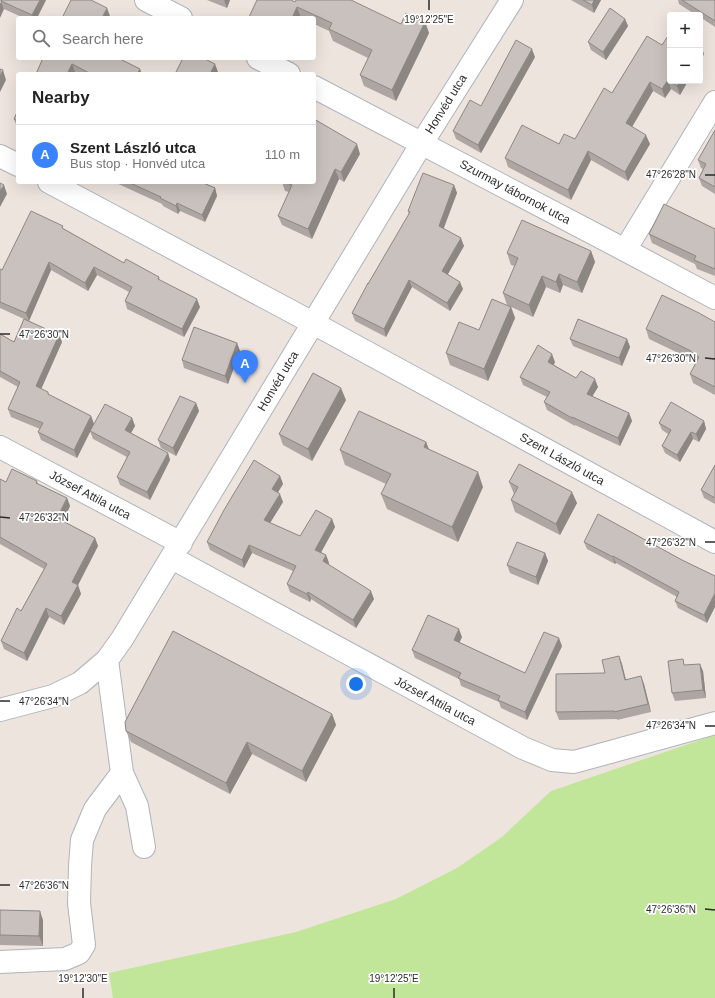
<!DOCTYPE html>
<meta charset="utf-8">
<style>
:root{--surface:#fff;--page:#f2f2f2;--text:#222;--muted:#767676;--line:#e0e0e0;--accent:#3b83fe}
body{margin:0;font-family:Helvetica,sans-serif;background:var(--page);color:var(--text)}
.controls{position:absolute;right:12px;top:12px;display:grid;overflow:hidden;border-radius:4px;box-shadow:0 4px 16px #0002}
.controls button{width:36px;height:36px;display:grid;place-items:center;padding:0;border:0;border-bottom:1px solid var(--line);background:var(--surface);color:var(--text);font:20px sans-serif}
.you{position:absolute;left:356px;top:684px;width:14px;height:14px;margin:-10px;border:3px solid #fff;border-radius:50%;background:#1a73e8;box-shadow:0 0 0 6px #1a73e833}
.badge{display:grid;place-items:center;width:26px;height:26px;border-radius:50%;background:var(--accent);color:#fff;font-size:13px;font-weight:700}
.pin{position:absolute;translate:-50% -33px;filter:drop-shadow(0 1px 2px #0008)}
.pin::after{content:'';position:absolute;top:21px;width:14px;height:12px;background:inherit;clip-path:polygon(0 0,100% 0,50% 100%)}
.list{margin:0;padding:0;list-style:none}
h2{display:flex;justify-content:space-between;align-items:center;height:52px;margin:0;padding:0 16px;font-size:17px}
h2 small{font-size:13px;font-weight:400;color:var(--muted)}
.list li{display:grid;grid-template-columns:26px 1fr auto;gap:12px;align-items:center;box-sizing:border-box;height:60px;padding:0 16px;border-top:1px solid var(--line)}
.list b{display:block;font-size:15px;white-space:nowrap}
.list p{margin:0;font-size:13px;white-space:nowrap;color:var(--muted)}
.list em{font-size:13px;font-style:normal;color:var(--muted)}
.icon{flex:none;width:22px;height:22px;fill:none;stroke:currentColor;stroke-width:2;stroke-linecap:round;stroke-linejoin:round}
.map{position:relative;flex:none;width:715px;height:998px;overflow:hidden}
.search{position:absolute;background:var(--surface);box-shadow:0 4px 16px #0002;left:16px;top:16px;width:300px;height:44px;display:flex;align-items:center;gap:10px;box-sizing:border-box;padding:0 14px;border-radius:4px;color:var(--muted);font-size:15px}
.panel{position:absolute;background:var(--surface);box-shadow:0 4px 16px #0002;left:16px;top:72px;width:300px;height:112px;border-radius:4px}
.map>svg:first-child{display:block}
</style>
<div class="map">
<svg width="715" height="998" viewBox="0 0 715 998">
<rect width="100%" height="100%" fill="#eee4de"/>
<!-- green -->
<path fill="#c1e599" d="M715 735V998H113L109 973 296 932 396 899 457 868 502 837 551 791Z"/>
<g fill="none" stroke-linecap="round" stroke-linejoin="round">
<!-- minor casing -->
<g stroke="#aeb4bc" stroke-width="24">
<path id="minor" d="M146 0 181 18
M258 58 289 74
M314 87 625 250 715 298
M0 156 18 165
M49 182 313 323 715 542
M625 250 715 102
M0 447 181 543
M172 558 523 748 552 760 574 762 715 723
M107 660 122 773 137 806 144 847
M0 710 53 696 80 683 107 660 122 639 422 143 512 0
M0 962 65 959 79 953 84 945 79 903 80 866 82 840 95 809 122 773"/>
</g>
<!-- minor -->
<use href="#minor" stroke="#fff" stroke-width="22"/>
</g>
<!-- wall -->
<path fill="#ada6a3" d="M0 0H46L37 18H24L4 9Z
M207 0H230L227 8Z
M571 0H601L594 13Z
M678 0H715V27L700 17V15H696L679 4Z
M295 2 401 24 425 22 429 33 396 101 364 86 360 75 368 58 333 41 329 31 314 24V18H250L249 17Z
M625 19 628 26 606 60 591 50 588 42Z
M647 36 670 81H688L680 95 671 89 665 98 653 91 632 127 650 144 628 181 591 160 571 200 508 167 505 158 575 139 612 93Z
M535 57 481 153 456 139 453 131 481 106Z
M43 58 142 74H78L75 72 74 74H36Z
M18 110V128L17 127 14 119Z
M715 130V194L702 186 699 178 703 169 701 168 698 160Z
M360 154 344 182 339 179 312 239 282 225 278 216 289 192 285 191 282 182H314Z
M114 182H201L215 188 217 196 205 222 180 211 178 214 163 206 162 204Z
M454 185 457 193 443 228 464 246 448 274 463 289 450 311 412 287 386 337 355 321 352 313 368 284 409 215 408 211Z
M64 229 124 263 159 277 160 281 200 307 184 337 127 309 125 301 129 292 97 275 88 291 51 270 29 321 59 335 62 342 41 389 50 395 91 416 94 424 77 458 41 440 38 432 40 429 11 417 8 409 18 387 0 377V334L14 342 24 319 0 308V269L2 270Z
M715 229V276L697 269 695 264 652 243 649 234Z
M591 251 595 262 582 293 563 285 560 293 546 287 533 317 507 305 503 293 515 266 511 265 507 253Z
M511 307 515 318 488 381 450 365 446 353 479 330Z
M715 322V395L693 383 690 374 696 363 693 360 649 339 646 329Z
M570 339H627L630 347 622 366 573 346Z
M237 343 240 351 228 384 184 368 182 360Z
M555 362 554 365 576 378 598 387 592 396 629 413 632 421 620 446 575 425V426L547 410 544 402 547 397 523 385 520 377Z
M346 400 312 461 283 445 279 434Z
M196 403 199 411 176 456 161 448 158 440Z
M132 418 135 426 131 433 168 453 170 460 150 500 120 485 117 477 127 457 93 439 90 431Z
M704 421 706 429 699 442 693 439 680 462 665 453 662 446 668 434 662 430 659 423Z
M426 442 429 450 483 487 458 542 387 509 381 494 386 484 345 465 340 450Z
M715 465V504L704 498 701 490Z
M280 476 283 484 278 492 283 502 270 523 300 536 332 519 335 527 321 552 326 555 329 563 328 564 374 599 356 628 311 599 310 602 290 592 287 584 293 571 252 553 244 568 210 550 207 542Z
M0 479 6 482 37 481 38 484 67 498 70 506 63 521 95 538 98 546 78 585 81 594 64 625 49 617 27 661 4 649 1 641 21 611 44 569 0 544Z
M509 482 577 503 560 535 515 512 511 500 514 494Z
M584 542 682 560 715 576 707 623 678 608 675 601 677 597 616 563 615 564 587 549Z
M545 553 548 561 538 585 510 573 507 565Z
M462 637 459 642 525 673 562 646 527 720 501 708 499 702 461 686 459 679 415 658 412 650Z
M619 656 622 664 626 679 644 684 651 712 617 720V719L559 720 556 712 605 673Z
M685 665 703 671 706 698 675 701 672 693Z
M332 714 336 725 306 782 252 754 230 794 131 742 126 731Z
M0 910 43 920V946L0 945Z"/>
<!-- shaded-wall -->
<path fill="#8d8784" d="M40 0H46L37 18H33L32 15Z
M224 0H230L227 8Z
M594 0H601L594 13 592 5Z
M1 1 4 9 0 18V4Z
M297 7 301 18H292Z
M107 8 110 16 109 18H102Z
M625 19 628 26 606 60 603 52Z
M425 22 429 33 396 101 392 90Z
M701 45 704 54 700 62V47Z
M532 49 535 57 481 153 478 145Z
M72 64 75 72 74 74H67Z
M215 64 218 72 217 74H210Z
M140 69 142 74H137Z
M3 70 6 80 0 92V76Z
M668 80 671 89 665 98 662 89Z
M680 81H688L680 95 677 86Z
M650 82 653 91 629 132 626 123Z
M646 135 650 144 628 181 625 172Z
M357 144 360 154 344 182 341 172Z
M588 151 591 160 571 200 568 190Z
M335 169 339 179 312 239 308 229Z
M4 185 7 194 0 207V191Z
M454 185 457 193 442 233 439 226Z
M215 188 217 196 205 222 202 215Z
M177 203 180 211 178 214 176 206Z
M461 238 464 246 445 279 442 271Z
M591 251 595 262 582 293 577 282Z
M49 262 51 270 29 321 26 313Z
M94 267 97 275 88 291 85 283Z
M559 274 563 285 560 293 556 282Z
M542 276 546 287 533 317 529 305Z
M409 280 412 287 386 337 384 329Z
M460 282 463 289 450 311 447 303Z
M197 299 200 307 184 337 182 329Z
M511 307 515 318 488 381 484 369Z
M59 335 62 342 39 394 36 386Z
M627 339 630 347 622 366 619 358Z
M237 343 240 351 228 384 225 376Z
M552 354 555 362 551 369 548 362Z
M595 379 598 387 589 402 587 394Z
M341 388 346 400 312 461 308 449Z
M196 403 199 411 176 456 173 448Z
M629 413 632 421 620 446 618 438Z
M91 416 94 424 77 458 74 450Z
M132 418 135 426 128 438 125 430Z
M704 421 706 429 699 442 696 434Z
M691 432 693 439 680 462 677 455Z
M426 442 432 457 424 447Z
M168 453 170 460 150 500 147 492Z
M478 472 483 487 458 542 452 527Z
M280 476 283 484 275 497 272 489Z
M572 492 577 503 560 535 556 524Z
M280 494 283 502 267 528 264 520Z
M67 498 70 506 60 527 57 518Z
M332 519 335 527 318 558 315 550Z
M95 538 98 546 78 585 81 594 64 625 61 616 72 582Z
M249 545 252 553 244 568 242 560Z
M545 553 548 561 538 585 536 577Z
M326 555 329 563 326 569 323 561Z
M613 556 616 563 615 564 613 557Z
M371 591 374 599 356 628 353 620Z
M308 592 311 599 310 602 307 594Z
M715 593V607L707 623 704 615Z
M46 608 49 617 27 661 24 653Z
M459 629 462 637 457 648 454 640Z
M559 638 562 646 527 720 525 712Z
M619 656 622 664 627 687 625 680Z
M700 664 703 671 706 698 703 690Z
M641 676 644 684 651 712 648 704Z
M332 714 336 725 306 782 302 771Z
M247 742 252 754 230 794 226 783Z
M40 911 43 920V946L39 936Z"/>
<!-- building -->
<path fill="#c9c1bd" stroke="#8d8784" d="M2 0H40L32 15 1 1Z
M71 0H91L107 8 102 18H62Z
M257 0H291L295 2 296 0H351L401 24 406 13 425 22 392 90 360 75 372 50 329 29 332 23 297 7 292 18H252L249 17Z
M583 0H594L592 5Z
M682 0H715V21Z
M610 8 625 19 603 52 588 42Z
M670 33V81H680L677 86 668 80 662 89 650 82 626 123 646 135 625 172 588 151 568 190 505 158 522 125 559 144 564 134 575 139 604 88 612 93 647 36 662 45Z
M516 40 532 49 478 145 453 131 470 100 481 106Z
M43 58H118L140 69 137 74H91L72 64 67 74H36Z
M183 58H203L215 64 210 74H175Z
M0 69 3 70 0 76Z
M18 110V121L14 119Z
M314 119 357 144 341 172 335 169 308 229 278 216 292 185 284 182H314Z
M715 130V187L699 178 706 164 698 160Z
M423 173 454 185 439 226 461 238 442 271 460 282 447 303 409 280 384 329 352 313 368 283V284L410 212 408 211Z
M128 182H201L215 188 202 215 177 203 176 206 160 198 161 197Z
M0 183 4 185 0 191Z
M664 204 715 229V269L694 260 696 256 649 234Z
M31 211 63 226 62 228 124 263 126 259 159 277 158 279 197 299 182 329 125 301 132 287 94 267 85 283 49 262 26 313 0 302V269L2 270Z
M522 220 591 251 577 282 559 274 556 282 542 276 529 305 503 293 518 258 507 253Z
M662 295 699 313 715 322V387L690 374 699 357 691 352V351L646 329Z
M492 299 511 307 484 369 446 353 459 322 479 330Z
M24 319 59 335 36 386 48 392V394L91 416 74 450 38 432 43 423 8 409 20 382 0 371V334L14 342Z
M578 319 627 339 619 358 570 339Z
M194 327 237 343 225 376 182 360Z
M538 345 552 354 548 362 576 378 581 371 595 379 587 394 629 413 618 438 572 417V418L544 402 550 392 520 377Z
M313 373 341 388 308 449 279 434Z
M180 396 196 403 173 448 158 440Z
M671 402 704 421 696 434 691 432 677 455 662 446 671 430 659 423Z
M105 404 132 418 125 430 168 453 147 492 117 477 130 452 90 431Z
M359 411 426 442 424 447 478 472 452 527 381 494 391 474 340 450Z
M254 460 280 476 272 489 280 494 264 520 300 536 316 510 332 519 315 550 326 555 323 561 371 591 353 620 308 592 307 594 287 584 296 566 249 545 242 560 207 542 224 510Z
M519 464 572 492 556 524 511 500 518 487 509 482Z
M715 465V498L701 490Z
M12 469 37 481 36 483 67 498 57 518 95 538 72 582 78 585 61 616 46 608 24 653 1 641 17 608 21 611 47 564 0 537V479L6 482Z
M598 514 682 560 715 576V593L704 615 675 601 679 592 613 556V557L584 542Z
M517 542 545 553 536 577 507 565Z
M428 615 459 629 454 640 525 673 544 632 559 638 525 712 498 700 500 696 458 678 461 673 412 650Z
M173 631 332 714 302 771 247 742 226 783 126 731 125 722Z
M619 656 625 680 641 676 648 704 614 712V711L556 712V674L605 673 602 660Z
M683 659 684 665 700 664 703 690 672 693 668 661Z
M0 910 40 911 39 936 0 935Z"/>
<!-- ticks -->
<path fill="none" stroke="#2c2c2c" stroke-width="1.5" d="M429 10V0M705 175H715M0 334H10M705 358 715 359M0 517 10 518M705 542H715M0 701H10M705 726H715M0 885H10M705 909 715 910M83 998V988M394 998V988"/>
<g text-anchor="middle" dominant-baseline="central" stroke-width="3.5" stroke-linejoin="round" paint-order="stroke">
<!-- street labels -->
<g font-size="12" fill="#2c2c2c" stroke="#fff">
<text transform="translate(446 104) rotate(-58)">Honvéd utca</text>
<text transform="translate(515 192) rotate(28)">Szurmay tábornok utca</text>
<text transform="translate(278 381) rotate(-59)">Honvéd utca</text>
<text transform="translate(562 459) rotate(29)">Szent László utca</text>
<text transform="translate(90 495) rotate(28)">József Attila utca</text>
<text transform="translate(435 701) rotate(28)">József Attila utca</text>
</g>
</g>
<g font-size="10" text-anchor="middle" fill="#2c2c2c" stroke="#fff" stroke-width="3.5" stroke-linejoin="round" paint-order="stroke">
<text x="429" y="23">19°12'25"E</text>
<text x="671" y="178">47°26'28"N</text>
<text x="44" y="338">47°26'30"N</text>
<text x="671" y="362">47°26'30"N</text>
<text x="44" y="521">47°26'32"N</text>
<text x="671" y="546">47°26'32"N</text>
<text x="44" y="705">47°26'34"N</text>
<text x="671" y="729">47°26'34"N</text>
<text x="44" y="889">47°26'36"N</text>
<text x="671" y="913">47°26'36"N</text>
<text x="83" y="982">19°12'30"E</text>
<text x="394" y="982">19°12'25"E</text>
</g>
</svg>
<div class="controls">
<button>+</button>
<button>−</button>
</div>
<div class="you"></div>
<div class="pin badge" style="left:245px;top:383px">A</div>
<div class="search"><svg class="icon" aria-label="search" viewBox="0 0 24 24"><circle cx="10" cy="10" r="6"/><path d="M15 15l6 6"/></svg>Search here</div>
<section class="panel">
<h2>Nearby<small></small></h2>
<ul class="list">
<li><span class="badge">A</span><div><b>Szent László utca</b><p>Bus stop · Honvéd utca</p></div><em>110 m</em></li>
</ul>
</section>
</div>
